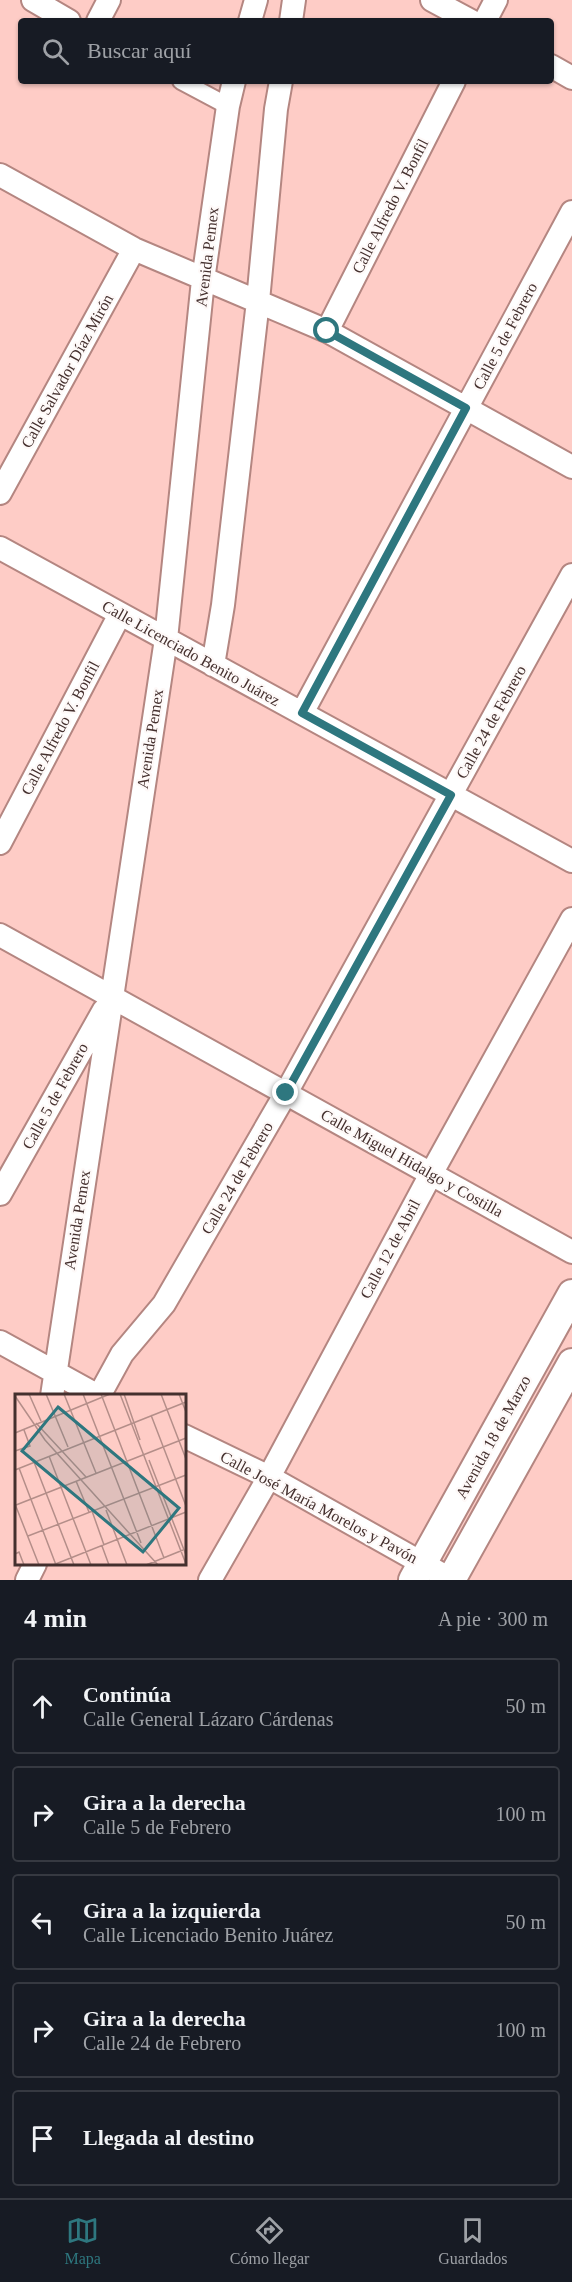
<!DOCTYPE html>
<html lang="es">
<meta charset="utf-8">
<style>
:root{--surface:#171b24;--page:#20242c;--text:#f1f3f6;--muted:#9ea1a6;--line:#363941;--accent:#2e777f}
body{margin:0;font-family:Georgia,serif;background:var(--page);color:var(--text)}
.stop{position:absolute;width:18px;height:18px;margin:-14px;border:4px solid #2e777f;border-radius:50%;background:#fff}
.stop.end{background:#2e777f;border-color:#fff;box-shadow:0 2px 6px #0008}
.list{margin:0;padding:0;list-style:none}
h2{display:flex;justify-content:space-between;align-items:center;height:78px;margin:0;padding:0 24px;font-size:26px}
h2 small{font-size:20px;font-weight:400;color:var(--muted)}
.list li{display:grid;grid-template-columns:39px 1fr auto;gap:18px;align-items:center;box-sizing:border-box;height:96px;margin:0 12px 12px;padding:0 12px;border:2px solid var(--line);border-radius:6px}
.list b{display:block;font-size:22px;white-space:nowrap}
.list p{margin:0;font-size:20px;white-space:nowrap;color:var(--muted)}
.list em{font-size:20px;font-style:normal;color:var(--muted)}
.icon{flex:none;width:33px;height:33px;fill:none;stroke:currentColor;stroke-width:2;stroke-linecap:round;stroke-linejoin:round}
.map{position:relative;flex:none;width:572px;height:1580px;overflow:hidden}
.search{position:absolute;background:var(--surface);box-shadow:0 2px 4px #0004;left:18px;right:18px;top:18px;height:66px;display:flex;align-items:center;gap:15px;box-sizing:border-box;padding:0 21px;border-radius:6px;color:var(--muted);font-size:22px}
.sheet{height:618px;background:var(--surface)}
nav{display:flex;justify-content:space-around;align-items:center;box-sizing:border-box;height:84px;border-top:2px solid var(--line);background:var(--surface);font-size:16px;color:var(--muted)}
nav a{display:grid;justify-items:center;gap:3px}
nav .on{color:var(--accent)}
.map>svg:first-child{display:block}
</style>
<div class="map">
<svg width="572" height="1580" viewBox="0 0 572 1580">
<rect width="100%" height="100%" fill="#feccc6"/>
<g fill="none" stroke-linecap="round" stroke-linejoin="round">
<!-- pedestrian casing -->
<g stroke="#b48681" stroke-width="20">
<path id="pedestrian" d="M181 81 228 106"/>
</g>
<!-- minor casing -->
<g stroke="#b48681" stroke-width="26">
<path id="minor" d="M33 0 69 21
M432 0 471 21
M98 21 109 0
M250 21 256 0
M291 21 294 0
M485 21 496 0
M551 66 572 78
M0 175 134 249 327 331 572 467
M327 331 454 81
M0 493 134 249
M0 548 572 861
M213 665 223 605 258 301 276 109 281 81
M302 713 572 212
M0 843 120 614
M0 935 572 1252
M0 1194 104 1010
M0 1342 98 1396
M52 1396 166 639 203 280 228 106 234 81
M99 1396 122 1354 164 1304 286 1093 572 575
M184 1436 269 1477 452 1580
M27 1580 35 1564
M210 1580 269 1477 431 1174 572 919"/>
</g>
<!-- tertiary casing -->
<g stroke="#b48681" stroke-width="32">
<path id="tertiary" d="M413 1580 572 1294
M451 1580 572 1363"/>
</g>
<!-- pedestrian -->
<use href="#pedestrian" stroke="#fff" stroke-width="16"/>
<!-- minor -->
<use href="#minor" stroke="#fff" stroke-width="22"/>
<!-- tertiary -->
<use href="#tertiary" stroke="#fff" stroke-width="28"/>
</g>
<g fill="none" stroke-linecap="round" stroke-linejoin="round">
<!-- route -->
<path stroke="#2e777f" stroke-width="8" d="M286 1093 451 795 302 713 466 408 327 331"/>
</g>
<g text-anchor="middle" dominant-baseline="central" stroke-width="4.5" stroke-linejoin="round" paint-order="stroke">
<!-- street labels -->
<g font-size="16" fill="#44302e" stroke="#fef9f8">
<text transform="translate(390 206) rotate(-63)">Calle Alfredo V. Bonfil</text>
<text transform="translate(207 257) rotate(-83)">Avenida Pemex</text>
<text transform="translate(505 336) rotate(-62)">Calle 5 de Febrero</text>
<text transform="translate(67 371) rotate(-61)">Calle Salvador Díaz Mirón</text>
<text transform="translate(191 653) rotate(29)">Calle Licenciado Benito Juárez</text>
<text transform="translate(491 722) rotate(-61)">Calle 24 de Febrero</text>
<text transform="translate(60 728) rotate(-62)">Calle Alfredo V. Bonfil</text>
<text transform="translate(150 739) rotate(-81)">Avenida Pemex</text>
<text transform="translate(55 1096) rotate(-61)">Calle 5 de Febrero</text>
<text transform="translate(412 1163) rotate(29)">Calle Miguel Hidalgo y Costilla</text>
<text transform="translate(237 1178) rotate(-60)">Calle 24 de Febrero</text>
<text transform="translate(77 1220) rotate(-81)">Avenida Pemex</text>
<text transform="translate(390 1249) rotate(-62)">Calle 12 de Abril</text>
<text transform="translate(493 1437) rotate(-61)">Avenida 18 de Marzo</text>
<text transform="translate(319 1507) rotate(28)">Calle José María Morelos y Pavón</text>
</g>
</g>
<!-- overview -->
<g transform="translate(15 1394)">
<rect width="171" height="171" fill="#feccc6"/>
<path fill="none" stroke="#b48e89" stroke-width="1.5" d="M14 0 26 27M31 0 53 53M49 0 81 79M68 0 126 149M86 0 149 164M105 0 171 170M109 0 125 46M146 0 171 65M164 0 171 18M0 2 30 46 143 171M136 21 171 112M21 29 71 83M0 39 95 0M0 57 15 52 9 36M34 62 76 171M134 66 171 161M19 68 59 171M4 74 41 171M0 76 171 8M61 87 74 118M0 110 24 171M1 111 171 44M91 116 112 171M77 117 89 151M13 142 171 81M87 152 94 171M0 160 4 158 9 171M38 171 171 118M131 171 168 156"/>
<path fill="#2e777f" fill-opacity="0.15" stroke="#2e777f" stroke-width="3" d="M43 13 164 114 128 158 7 57Z"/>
<rect width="171" height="171" fill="none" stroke="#44302e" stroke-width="3"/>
</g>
</svg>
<div class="stop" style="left:327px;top:331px"></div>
<div class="stop end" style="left:286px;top:1093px"></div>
<div class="search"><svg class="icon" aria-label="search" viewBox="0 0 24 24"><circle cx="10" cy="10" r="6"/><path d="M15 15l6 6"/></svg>Buscar aquí</div>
</div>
<section class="sheet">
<h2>4 min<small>A pie · 300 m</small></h2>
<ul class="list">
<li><svg class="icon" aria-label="ahead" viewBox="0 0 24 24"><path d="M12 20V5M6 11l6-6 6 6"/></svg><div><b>Continúa</b><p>Calle General Lázaro Cárdenas</p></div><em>50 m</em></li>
<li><svg class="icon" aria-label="right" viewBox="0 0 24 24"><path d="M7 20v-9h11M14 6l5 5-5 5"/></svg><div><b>Gira a la derecha</b><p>Calle 5 de Febrero</p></div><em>100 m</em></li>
<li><svg class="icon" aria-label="left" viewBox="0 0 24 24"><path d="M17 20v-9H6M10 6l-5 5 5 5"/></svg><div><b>Gira a la izquierda</b><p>Calle Licenciado Benito Juárez</p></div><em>50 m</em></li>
<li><svg class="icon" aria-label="right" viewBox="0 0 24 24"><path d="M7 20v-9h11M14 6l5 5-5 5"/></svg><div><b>Gira a la derecha</b><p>Calle 24 de Febrero</p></div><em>100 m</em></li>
<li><svg class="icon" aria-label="arrive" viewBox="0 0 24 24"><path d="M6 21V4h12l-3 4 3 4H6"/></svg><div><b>Llegada al destino</b></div></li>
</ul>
</section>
<nav>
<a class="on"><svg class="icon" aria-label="map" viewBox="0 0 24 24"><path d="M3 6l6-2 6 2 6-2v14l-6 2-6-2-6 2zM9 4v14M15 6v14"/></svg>Mapa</a>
<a><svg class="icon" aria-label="directions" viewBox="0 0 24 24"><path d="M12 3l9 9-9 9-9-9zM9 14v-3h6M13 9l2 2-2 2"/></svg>Cómo llegar</a>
<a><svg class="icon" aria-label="saved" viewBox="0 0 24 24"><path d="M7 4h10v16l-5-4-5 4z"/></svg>Guardados</a>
</nav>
